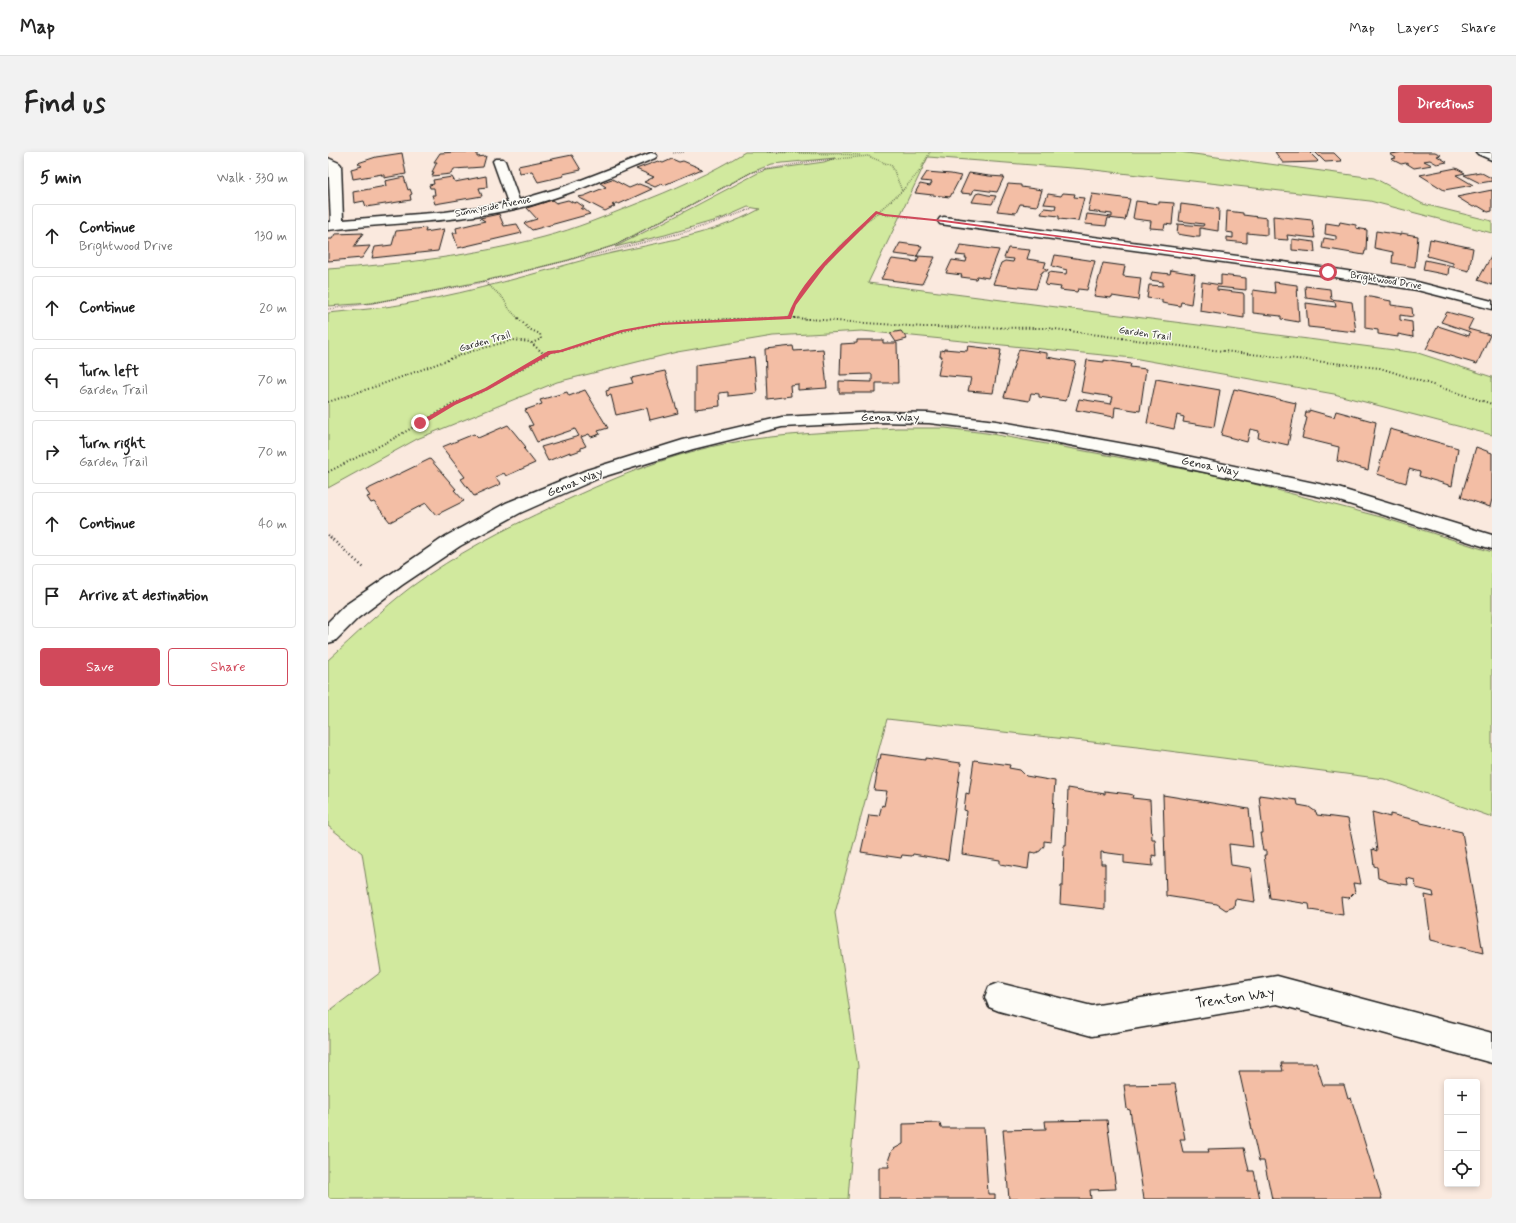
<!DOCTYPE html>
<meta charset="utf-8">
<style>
:root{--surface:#fff;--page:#f2f2f2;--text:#222;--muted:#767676;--line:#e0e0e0;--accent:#d1495b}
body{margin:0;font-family:Mynerve,sans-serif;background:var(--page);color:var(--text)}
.controls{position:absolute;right:12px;bottom:12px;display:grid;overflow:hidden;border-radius:4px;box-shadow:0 2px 6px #0003}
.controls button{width:36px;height:36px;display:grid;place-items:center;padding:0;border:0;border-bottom:1px solid var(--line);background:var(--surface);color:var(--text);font:20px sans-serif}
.stop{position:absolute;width:12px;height:12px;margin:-9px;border:3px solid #d1495b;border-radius:50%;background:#fff}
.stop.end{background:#d1495b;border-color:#fff;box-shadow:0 1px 4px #0008}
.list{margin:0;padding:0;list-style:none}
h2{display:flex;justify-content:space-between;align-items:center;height:52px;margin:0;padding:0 16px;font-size:17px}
h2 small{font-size:13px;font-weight:400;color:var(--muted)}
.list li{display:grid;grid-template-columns:26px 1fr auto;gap:12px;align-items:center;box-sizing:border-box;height:64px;margin:0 8px 8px;padding:0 8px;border:1px solid var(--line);border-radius:4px}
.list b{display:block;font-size:15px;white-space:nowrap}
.list p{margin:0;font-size:13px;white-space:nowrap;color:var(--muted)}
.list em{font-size:13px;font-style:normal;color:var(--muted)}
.actions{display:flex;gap:8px;padding:12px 16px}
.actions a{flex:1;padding:9px 0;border:1px solid var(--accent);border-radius:4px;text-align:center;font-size:14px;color:var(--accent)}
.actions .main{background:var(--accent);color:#fff}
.icon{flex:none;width:22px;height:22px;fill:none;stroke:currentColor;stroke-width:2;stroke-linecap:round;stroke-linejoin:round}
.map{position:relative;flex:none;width:1164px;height:1047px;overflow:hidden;border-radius:4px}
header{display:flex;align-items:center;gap:24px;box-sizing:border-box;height:56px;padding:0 20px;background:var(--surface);border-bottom:1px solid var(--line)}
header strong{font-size:19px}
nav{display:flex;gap:22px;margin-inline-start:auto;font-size:14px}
.intro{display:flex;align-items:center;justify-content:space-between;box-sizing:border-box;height:96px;padding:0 24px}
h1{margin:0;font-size:28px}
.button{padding:10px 18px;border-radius:4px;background:var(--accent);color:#fff;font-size:14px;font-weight:700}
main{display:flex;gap:24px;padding:0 24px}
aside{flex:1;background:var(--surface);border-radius:4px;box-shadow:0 2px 6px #0003}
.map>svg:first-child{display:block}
</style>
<header>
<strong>Map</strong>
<nav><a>Map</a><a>Layers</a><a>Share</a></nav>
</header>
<div class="intro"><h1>Find us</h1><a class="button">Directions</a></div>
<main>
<aside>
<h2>5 min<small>Walk · 330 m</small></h2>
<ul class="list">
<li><svg class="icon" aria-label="ahead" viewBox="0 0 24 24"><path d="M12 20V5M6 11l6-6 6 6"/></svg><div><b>Continue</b><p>Brightwood Drive</p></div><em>130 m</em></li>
<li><svg class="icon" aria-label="ahead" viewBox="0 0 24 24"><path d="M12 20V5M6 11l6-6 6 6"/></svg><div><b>Continue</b></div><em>20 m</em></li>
<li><svg class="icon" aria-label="left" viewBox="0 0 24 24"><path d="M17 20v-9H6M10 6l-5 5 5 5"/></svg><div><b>Turn left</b><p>Garden Trail</p></div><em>70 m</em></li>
<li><svg class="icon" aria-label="right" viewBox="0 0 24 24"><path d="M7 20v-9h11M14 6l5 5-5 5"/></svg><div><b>Turn right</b><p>Garden Trail</p></div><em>70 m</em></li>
<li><svg class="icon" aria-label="ahead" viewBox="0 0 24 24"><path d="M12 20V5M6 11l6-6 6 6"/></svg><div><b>Continue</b></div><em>40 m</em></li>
<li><svg class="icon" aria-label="arrive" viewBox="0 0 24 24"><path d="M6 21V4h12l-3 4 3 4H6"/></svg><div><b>Arrive at destination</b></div></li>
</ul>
<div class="actions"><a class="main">Save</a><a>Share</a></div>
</aside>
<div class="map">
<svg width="1164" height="1047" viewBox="0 0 1164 1047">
<rect width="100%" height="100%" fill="#fae9de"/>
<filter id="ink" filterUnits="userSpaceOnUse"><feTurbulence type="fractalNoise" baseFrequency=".025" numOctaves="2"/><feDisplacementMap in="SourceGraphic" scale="8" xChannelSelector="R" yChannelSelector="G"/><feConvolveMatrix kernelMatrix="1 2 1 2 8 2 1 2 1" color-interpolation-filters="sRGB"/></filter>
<g filter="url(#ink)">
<!-- green -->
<path fill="#d1e99e" stroke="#76825d" d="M417 0H851L1046 26 1095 52 1164 69V81L1042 49 757 17 600 5 540 131 1090 201 1164 225V283L1006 242 805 206 534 179 445 184 349 200 229 230 89 287 0 336V161C29 158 59 156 87 150 147 139 205 122 263 106 318 92 382 85 432 57L420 55 395 66 337 83 287 95 352 62 430 21 439 18 496 10 507 6 444 12 424 20 288 93 241 108 156 129 44 151 0 154V117C74 112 145 104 216 85 247 77 278 64 308 52 345 38 383 21 417 0Z
M569 276H617L658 281 877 321 918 330 1053 365 1164 400V665L1056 627 818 596 559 567 507 761 530 914 520 1047H0V860L53 820 34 701 0 674V508C27 484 54 457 83 435 128 402 176 377 226 354 281 328 336 304 396 292 452 281 512 280 569 276Z"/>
<!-- building -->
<path fill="#f3bea5" stroke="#1c1c1c" d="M128 0H149V5L158 4 155 15 126 17 123 22 104 24 106 20H104L109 10H106L112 1Z
M947 0H990L991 1H1006L1014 9 997 10 987 0 982 1 990 9 989 10 955 11Z
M1076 0H1107L1113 3 1109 4 1119 10 1109 12 1102 8 1096 9 1104 13 1086 16 1078 11 1073 12 1063 7 1068 6 1062 2Z
M74 1 78 22 56 26V23H53L54 22 25 27 23 17 34 14 30 11 48 5Z
M244 3 253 18 235 22 236 24 210 30 204 19 192 21 190 14Z
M344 7 351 10 355 9 374 17 336 33 333 32 327 35 316 30 326 25 308 17 330 9 335 11Z
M1128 16 1137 21 1128 23 1145 33 1116 38 1092 23Z
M599 20 623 22 633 24 622 45 587 41 592 32 602 34 604 30 593 29Z
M1152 20 1163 26 1164 29 1152 31 1136 23Z
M641 21 661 24 676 25 669 40 646 37 644 42 632 41Z
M158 24 159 35 151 36 154 44 107 52 104 43H107L106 36H102L101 33 106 32 105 28 124 25 127 30Z
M76 25 80 38 82 37 84 42 82 43 83 48 38 55 36 49 26 51 25 40 58 34 57 29Z
M284 27 301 36 311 32 324 37 291 52 288 51 284 53 287 54 277 59 250 45 256 44 278 35 272 31Z
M680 32 693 33V35L714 38 709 54 692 52 688 61 669 59Z
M1164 38V59L1160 60 1150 54 1145 55 1129 45Z
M651 41 660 43 668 44 664 52 644 50 648 42Z
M735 41 747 42 746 45 756 46 750 69 731 67V64L713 62 716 56 727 57 728 53 716 52 720 42 733 44Z
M764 42 802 47 797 68 780 66 778 74 757 72 759 62 784 65V62L760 59Z
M224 48 228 51 240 48 246 51 249 50 256 55 253 57H256L262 62 204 78 196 71 209 67 199 56Z
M808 49 831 52V50L846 51 844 73 837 72 836 77 822 76 823 69 807 67 805 66Z
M853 52 891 57 890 79 872 76V85H868L849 82 850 72 875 74 876 72 851 69Z
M899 59 915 61V63L939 66V83L919 81V91L899 89V85L905 86V81L898 80Z
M171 62 176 74 189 72 194 81 130 96 125 81H129L128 76 157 69 152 66Z
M945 64 984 68 987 86 959 83 960 88 946 87Z
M1012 70 1028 73V76L1039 78 1038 99H1037L1036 103 994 96 996 86 1008 88V84L997 82 998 71 1011 73Z
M98 76 97 80 116 77 110 99 44 106 47 95 64 93 68 79Z
M1048 79 1073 83V81L1090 84 1087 115 1064 111 1065 100 1046 96Z
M35 81 26 95 42 94 34 106 0 109V87H4L7 82Z
M964 87 986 90 987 100 964 98Z
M1102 87 1145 96 1141 119 1121 114 1120 123 1095 118 1097 108 1125 114V111L1099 104Z
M572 91 594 94 589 104 607 105 594 132 553 127 564 107 589 110 591 105 566 102Z
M633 93 671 98 660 126 649 124 648 127 633 125 634 123 618 121 624 108 638 110 639 106H637L638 104 628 103Z
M680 96 702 98 699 107 718 110 716 116 720 117 719 119H715L714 121H713L708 137 665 132 673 111 677 109 685 110 686 107 676 106Z
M727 103 767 109 759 138 750 137 749 140 732 138 733 135 717 133 721 120 738 122 739 118 724 114Z
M1164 103V133L1150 128Z
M775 111 797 114 795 124 813 126 810 148 784 144 783 146 766 144Z
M843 118 867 122 863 152 853 150 852 154 834 151V148L819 146 821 133 835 134V130L822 128 824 120 842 122Z
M893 123 918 126V138L889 135V138L915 141 916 143V166L872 159 874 130 893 133Z
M946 130 969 133 971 170 953 167V164L925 161V138L947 141Z
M977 134 1002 137 1003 147 1024 150 1028 180 980 175 978 151 1008 155 1007 150 978 146Z
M1037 144 1063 149V153L1084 156 1085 165 1072 163V168L1084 170 1085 185 1070 182V185L1050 182V178L1037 176Z
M1119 160 1145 167 1140 177 1162 183 1149 212 1098 197 1110 174 1141 184 1142 180 1113 170Z
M573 179 579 187 568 190 562 181Z
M529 188H555V191H569L570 231H548V241H511V229L544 230V222L512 223 513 192 529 191Z
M465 194 466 199 495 197 499 236 470 238V232L462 233 463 244 439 247 437 197Z
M640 194 673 198 665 241 640 239 643 226 610 223 614 204H612L613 198 616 199V197L639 199Z
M691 197 719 201V205L748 210 738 249 711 245V242L703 241 701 249 676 245Z
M426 205 429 241 400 244V240L391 241 392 254 367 257V213Z
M759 208 776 210V208L803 212 802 215 818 217 812 259 787 255 786 265 748 258 751 247 783 252 785 245 753 240Z
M337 219 350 261 322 268 319 256 288 263 283 243 279 244 278 239 281 238V236L305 231 303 226Z
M828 227 892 238 886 275 855 270 856 265 849 263 846 277 819 271Z
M906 237 968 251 960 293 930 286 931 279 922 277 919 290 893 283Z
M257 238 280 276 270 279 272 282 263 285 261 282 253 285 258 294 253 296V298L242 302V300L220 309 213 295 251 284 247 277 209 290 201 274 205 273 197 258 214 252 212 248 239 240 241 244Z
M981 258 1006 265 1008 259 1048 270 1040 318 1009 309 1011 295 974 286 979 266 977 265 978 260H981Z
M180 273 198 295 196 297 207 311 178 324 176 321 167 325 173 332 146 344 133 327 137 325 114 295 146 282 150 286Z
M1062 277 1130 296 1124 334 1091 324 1092 320 1081 317 1078 331 1049 322Z
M1148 295 1164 301V347L1162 355 1133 345Z
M102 307 128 337 126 338 136 349 108 363 98 351 62 370 46 350 43 351 39 345 42 344 38 338Z
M553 602 597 608V606L633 611 620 708 585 702 584 704 574 703 573 706 533 700 541 663 551 664 554 653 556 654 559 639 546 638 549 622H547L550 608H552Z
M646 608 682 613 681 616 692 618 698 624 727 629 723 690 716 689V694L712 699 708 701 702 700 700 717 672 712V708L634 702 639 659 636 658 638 641 641 642Z
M740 636 777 642V639L801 642 805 643 804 646 822 648 824 687H827L828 704 824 703 825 714 796 711V703L773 700V712H777V757L732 752 733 734H735L736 693H738Z
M835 643 921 657 925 695 901 692 903 713 923 716 927 750 907 747 906 755 898 758 889 752 838 744Z
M931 643 969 648 970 653 981 655 988 660 989 663 1020 667 1033 732 1025 731 1027 740 1021 746 1013 745 1015 763 982 758 981 752 942 746 936 703H938V699H935L932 681H935Z
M1044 660 1062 665V662L1092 669 1093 671 1134 680 1155 801 1103 788 1097 743 1106 745 1105 740 1088 736 1087 728 1079 726 1080 733 1059 730V729L1050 726 1049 715 1046 714 1044 697 1049 699Z
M953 911H988L995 933H1016L1020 947 1023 946 1054 1047H944L936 1009H931L911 919H955Z
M847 932 857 987H852L855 1000H881L880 997 916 996 921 1019H926L932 1047H816L802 958 799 957 796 933Z
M779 968 788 1037 762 1038 763 1047H681L675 978 718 977 717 969Z
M612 971 613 976H656L660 1042H667V1047H551V1015H561L560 1009 564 998 575 992V972Z"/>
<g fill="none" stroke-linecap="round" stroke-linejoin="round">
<!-- minor casing -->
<g stroke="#1c1c1c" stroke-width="3">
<path id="minor" d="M1148 0 1164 1V8L1150 2Z
M323 1 327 2 329 4 327 6C281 25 236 46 187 57 126 70 62 71 0 78V70H3L0 6 11 11 13 13 15 68 117 60 180 51 165 9 167 7H175L177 9 191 48 235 35Z
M616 65 1000 116 1089 130 1164 149V157L1089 138 1000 124 612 72 610 69 612 66Z
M550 260 601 261 668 269 830 298 1010 336 1164 383V397L1008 348 830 310 668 279 601 271 550 270 454 275 365 297 271 326 192 361 132 394 74 433 30 466 7 489 0 491V470L16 454 118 384 178 351 259 318 355 288 454 265Z
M949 824 1164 881V911L949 852 764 884 671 859 661 855 657 845 661 835 671 831 764 854Z"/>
</g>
<!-- path-far2 -->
<path stroke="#1c1c1c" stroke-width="1.5" stroke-dasharray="0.5 1.5" stroke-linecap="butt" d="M439 0 533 3
M345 1 357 0
M549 60 557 63 596 67
M253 106 361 79 424 57
M156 129 175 146 182 158 191 167
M0 157 44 151 150 131 241 108 288 93 424 20 486 9 540 4 564 14 574 39 591 20 602 0
M461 166 481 167
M396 167 461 166C485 114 531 76 574 39"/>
<!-- path-far1 -->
<path stroke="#1c1c1c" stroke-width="2" stroke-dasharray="1 2.5" stroke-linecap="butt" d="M190 166 201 177 212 182 213 187 204 191
M466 166 596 175 719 176 867 196 1052 216 1164 252
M0 250 52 233 141 200 185 188 202 190 215 201C249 198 280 182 313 175 357 166 403 168 448 166
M0 320 63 288 125 252 159 237 221 201
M0 383 3 386"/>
<!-- path -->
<path stroke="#1c1c1c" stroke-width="2.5" stroke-dasharray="1 3" stroke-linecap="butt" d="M2 385 36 416"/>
<!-- minor -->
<use href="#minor" fill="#fdfcf7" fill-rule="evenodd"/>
</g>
</g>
<!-- route -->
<path fill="#d1495b" d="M548 59 557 62 616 68 1002 120 1000 121 616 70 556 64 549 62 498 113 468 153 463 167 332 173 295 180 234 200 223 202 160 238 127 253 99 270 92 273 89 271 123 251 157 236 220 199 232 198 293 178 332 171 460 164C471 128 520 86 548 59Z"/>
<g text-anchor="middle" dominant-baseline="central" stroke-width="3" stroke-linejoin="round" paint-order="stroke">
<!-- far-street labels -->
<g font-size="10" fill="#1c1c1c" stroke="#fdfcf7">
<text transform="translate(165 55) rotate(-11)">Sunnyside Avenue</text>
<text transform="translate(1058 129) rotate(9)">Brightwood Drive</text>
<text transform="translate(817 182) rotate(8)">Garden Trail</text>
<text transform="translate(157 190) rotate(-16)">Garden Trail</text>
</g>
<!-- street labels -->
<g font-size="12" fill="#1c1c1c" stroke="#fdfcf7">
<text x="562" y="266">Genoa Way</text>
<text transform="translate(882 315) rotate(12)">Genoa Way</text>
<text transform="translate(247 331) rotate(-22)">Genoa Way</text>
</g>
<!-- near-street labels -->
<g font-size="14" fill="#1c1c1c" stroke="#fdfcf7">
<text transform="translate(907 846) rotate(-8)">Trenton Way</text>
</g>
</g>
</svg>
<div class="controls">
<button>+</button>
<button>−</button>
<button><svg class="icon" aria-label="locate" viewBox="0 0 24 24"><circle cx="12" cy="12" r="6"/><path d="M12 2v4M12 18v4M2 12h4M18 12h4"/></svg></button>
</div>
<div class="stop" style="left:1000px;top:120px"></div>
<div class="stop end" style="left:92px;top:271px"></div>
</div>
</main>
